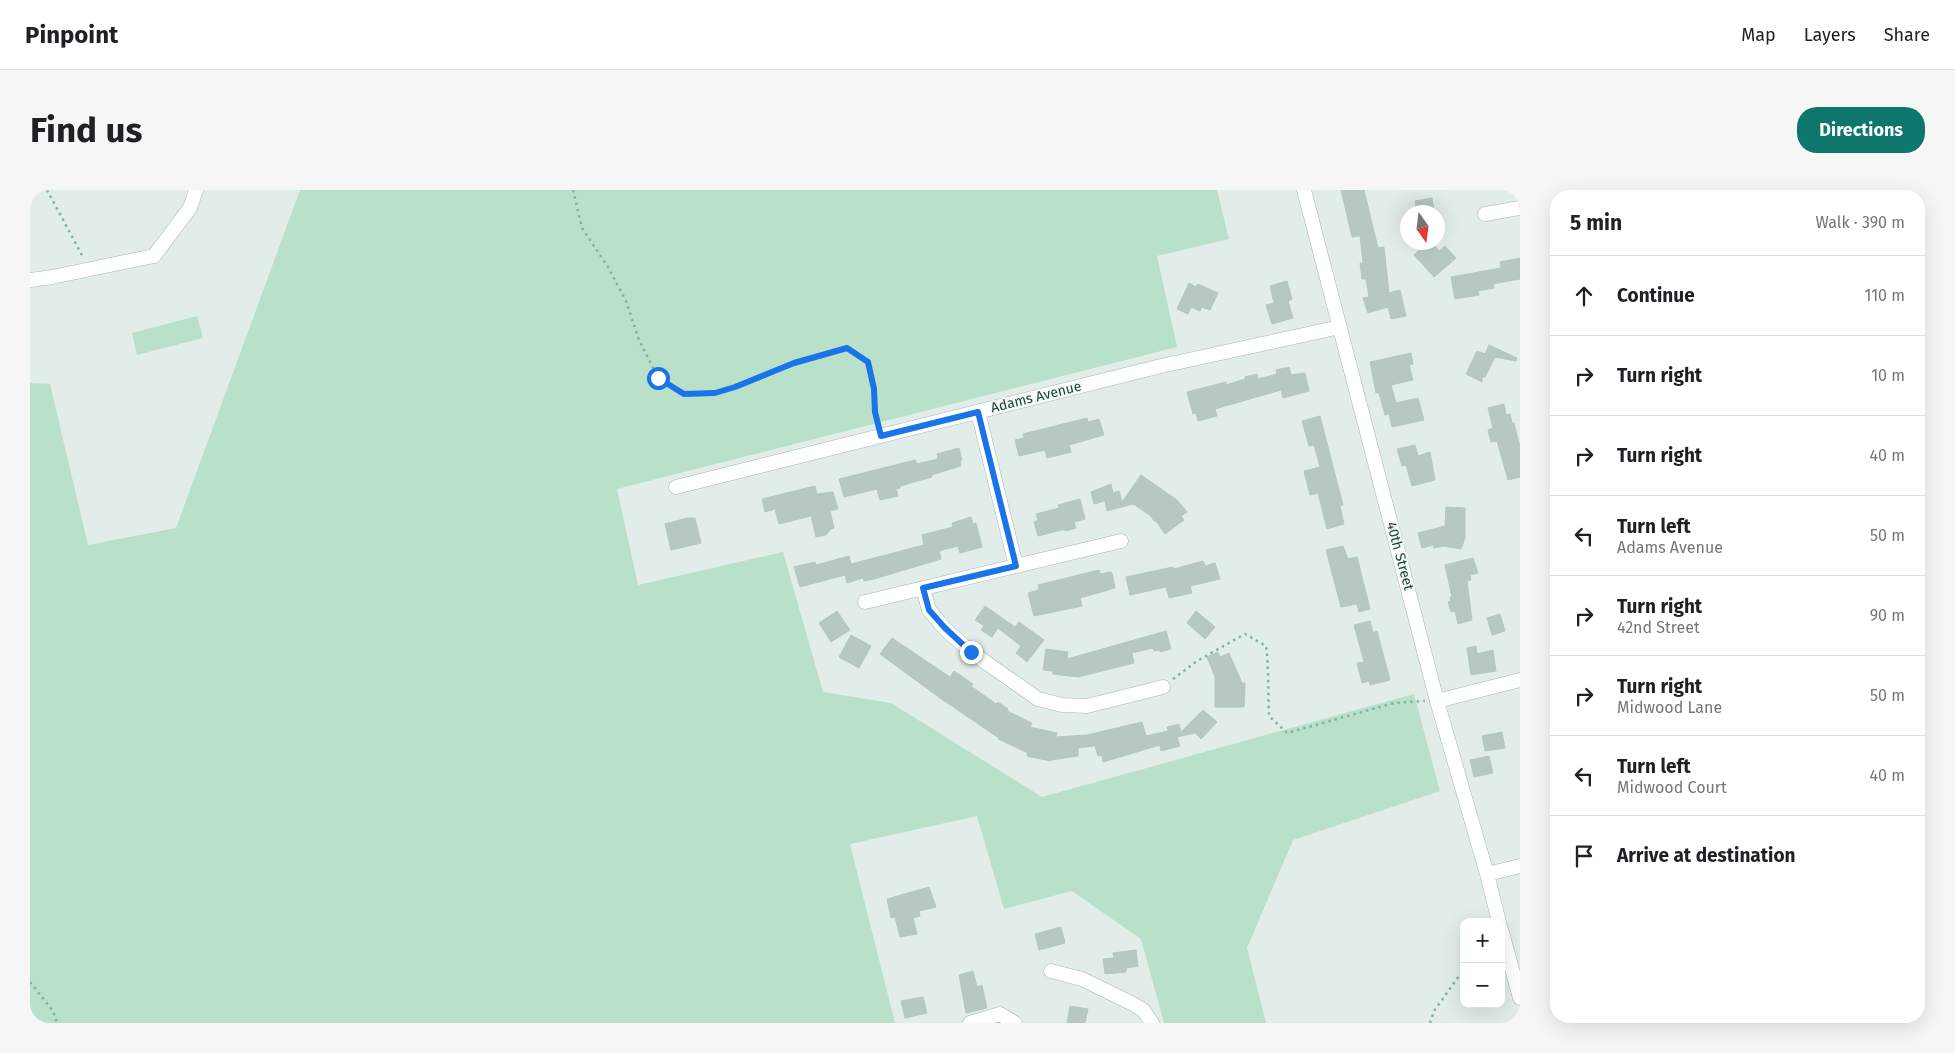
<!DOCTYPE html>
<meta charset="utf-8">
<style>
:root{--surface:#fff;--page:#f6f6f6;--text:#202124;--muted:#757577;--line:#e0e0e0;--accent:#0f766e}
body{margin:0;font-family:"Fira Sans",sans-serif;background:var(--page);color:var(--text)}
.controls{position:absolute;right:15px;bottom:15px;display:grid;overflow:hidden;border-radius:10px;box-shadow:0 5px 20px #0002}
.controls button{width:45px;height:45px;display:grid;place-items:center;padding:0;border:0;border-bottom:1px solid var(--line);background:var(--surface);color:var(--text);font:25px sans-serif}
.compass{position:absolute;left:1370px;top:15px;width:45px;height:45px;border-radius:50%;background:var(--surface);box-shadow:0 5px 20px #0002;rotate:166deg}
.stop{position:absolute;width:15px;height:15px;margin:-11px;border:4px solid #1a73e8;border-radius:50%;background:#fff}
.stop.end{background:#1a73e8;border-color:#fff;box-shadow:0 1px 5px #0008}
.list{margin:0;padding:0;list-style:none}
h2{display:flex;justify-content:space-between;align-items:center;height:65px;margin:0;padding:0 20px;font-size:21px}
h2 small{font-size:16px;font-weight:400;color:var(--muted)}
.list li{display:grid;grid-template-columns:32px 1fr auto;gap:15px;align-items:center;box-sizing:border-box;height:80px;padding:0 20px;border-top:1px solid var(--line)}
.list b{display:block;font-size:19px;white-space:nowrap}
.list p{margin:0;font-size:16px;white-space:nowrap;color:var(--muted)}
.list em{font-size:16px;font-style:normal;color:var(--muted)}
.icon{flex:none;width:28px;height:28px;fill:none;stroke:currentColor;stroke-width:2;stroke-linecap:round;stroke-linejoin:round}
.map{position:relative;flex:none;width:1490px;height:833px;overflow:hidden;border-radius:20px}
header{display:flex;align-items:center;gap:30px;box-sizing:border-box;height:70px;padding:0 25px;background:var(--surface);border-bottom:1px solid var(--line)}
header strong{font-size:24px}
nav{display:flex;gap:28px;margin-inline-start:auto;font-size:18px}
.intro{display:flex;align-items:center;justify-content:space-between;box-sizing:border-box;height:120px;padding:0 30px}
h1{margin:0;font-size:35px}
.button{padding:12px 22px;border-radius:20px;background:var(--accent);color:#fff;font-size:18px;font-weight:700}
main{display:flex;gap:30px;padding:0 30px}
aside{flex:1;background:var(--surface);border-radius:20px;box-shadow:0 5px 20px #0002}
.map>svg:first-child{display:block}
</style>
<header>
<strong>Pinpoint</strong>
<nav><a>Map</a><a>Layers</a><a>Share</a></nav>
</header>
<div class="intro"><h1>Find us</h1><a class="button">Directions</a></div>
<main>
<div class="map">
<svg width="1490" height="833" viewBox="0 0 1490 833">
<rect width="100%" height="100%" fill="#e2ede9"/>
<!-- green -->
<path fill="#b9e0c8" d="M270 0H1187L1199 49 1127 66 1147 157 587 299 608 395 753 362 793 502 861 513 1012 607 1384 504 1410 601 1263 650 1217 758 1236 833H1134L1111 749 1042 701 974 719 947 626 820 654 865 833H0V193L20 194 58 355 146 338Z
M167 126 173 148 107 165 102 143Z"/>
<!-- building -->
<path fill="#b7c8c3" stroke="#b4c7c1" d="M1311 0H1334L1348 58 1354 57 1359 103 1370 100 1376 126 1361 129 1358 117 1338 123 1333 108 1339 107 1336 89H1332L1330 73H1333L1330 46 1322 47Z
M1402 8 1404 22H1387L1385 11Z
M1398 52H1402L1409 61 1415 56 1426 68 1404 87 1384 65Z
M1490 68V89L1463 94 1464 98 1448 101 1449 105 1425 109 1421 87 1471 78 1470 72Z
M1257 91 1262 109 1258 111 1263 128 1242 134 1236 115 1244 113 1240 96Z
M1159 93 1166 97 1168 94 1188 103 1180 120 1172 117 1170 121 1161 117 1158 124 1147 119Z
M1459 155 1487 168 1486 171 1465 167 1455 187H1452V192L1436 184 1447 161 1455 164Z
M1381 163 1383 174 1379 175 1383 190 1361 195 1366 213 1388 208 1394 230 1362 237 1359 224 1355 225 1349 203H1346L1340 172Z
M1259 177 1261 185 1275 183 1279 201 1253 208 1251 200 1185 219 1187 226 1168 231 1166 223 1163 224 1157 202 1196 192V195L1215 189V187L1227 184 1228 189 1247 184 1246 180Z
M1474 214 1476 225 1480 224 1482 233H1484L1490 257V287L1478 290 1467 251 1461 252 1458 240 1463 238 1458 218Z
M1290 226 1313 315 1310 316 1314 334 1297 339 1288 303 1280 305 1274 281 1290 277 1284 255 1279 256 1272 231Z
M1057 228 1058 232 1069 229 1074 245 1039 255 1041 262 1017 268 1015 260 989 266 985 250 994 248 993 244Z
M1385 255 1388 266 1400 262 1405 290 1382 296 1376 275 1372 276 1367 259Z
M929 258 932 270H930L931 276 901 285 902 287 870 296V298L866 299 868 306 850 310 847 299 814 307 809 289 885 270 887 274 908 269 907 264Z
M1111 285 1147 310 1157 322 1151 326 1154 330 1135 344 1126 331H1124L1121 326 1103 314 1077 321 1075 311 1064 314 1061 302 1081 294 1083 303 1089 301 1092 312Z
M785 296 787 304 803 302 808 319 800 321 804 338 801 339 796 345 786 347 781 326 749 334 745 319 735 322 732 309Z
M1050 309 1055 329 1044 332 1046 338 1035 341V339L1008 346 1004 332 1008 330 1006 324 1029 318 1028 315Z
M1416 317 1435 318V348L1431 359 1413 356 1404 358 1403 355 1392 358 1388 343 1415 336Z
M941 327 943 334 946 333 952 357 930 363 928 356 909 361 911 369 844 389 834 391 833 388 817 393 815 385 770 397 764 377 785 372 786 375 819 366 821 374 894 355 892 345 923 337 922 333Z
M657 328H665L671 353 641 360 635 334Z
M1313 356 1318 369 1327 367 1340 419 1329 422 1327 414 1311 417 1296 360Z
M1443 368 1448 383 1440 385 1441 390 1437 391 1442 430 1428 434 1425 421 1421 422 1418 412 1421 411 1420 407H1422L1415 375Z
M1173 371 1175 376 1185 373 1190 389 1160 396 1162 403 1139 408 1136 397 1100 405 1096 387 1143 377 1144 379Z
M1069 380 1070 384 1080 382 1082 383 1085 398 1050 408 1052 416 1004 426 998 403 1009 400 1008 395Z
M955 416 985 437 989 432 1014 450 997 472 986 463 991 456 968 438 962 447 951 440 954 436 945 430Z
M807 421 820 440 801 452 789 433Z
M1166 421 1185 437 1175 449 1157 433Z
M1470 424 1475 441 1462 445 1457 428Z
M1340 431 1343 443 1347 441 1360 490 1340 495 1339 491 1332 493 1327 473 1334 472 1324 435Z
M1136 441 1141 459 1130 462V460L1124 461 1123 458 1102 463 1104 473 1048 487 1023 484V481L1013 480 1016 459 1038 462 1037 469Z
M821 445 841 456 829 478 809 467Z
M862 448 920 487 924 481 943 494 941 496 966 514 968 512 978 519 977 521 1002 533 1000 537 1027 543 1026 547 1057 545 1112 532 1116 546 1138 541 1137 537 1149 534 1151 542 1173 520 1187 532 1171 549 1165 543 1147 547 1150 556 1131 561 1130 555 1073 572 1072 565 1068 566 1065 556 1048 558V566L1021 570 1020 571 997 566 998 563 968 549 969 548 910 508 850 464Z
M1446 456 1447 464 1463 460 1466 481 1441 485 1437 458Z
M1188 462 1190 467 1199 463 1212 493H1215L1214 517H1185V487L1177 467Z
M1472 542 1475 558 1455 561 1452 546Z
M1459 566 1463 583 1444 587 1440 570Z
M899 697 906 717 889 721 890 726 883 728 887 744 870 747 865 727 861 728 857 709Z
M1031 737 1035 753 1009 760 1005 744Z
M1106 760 1108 776 1096 778V782L1075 784 1073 769 1084 768 1083 763Z
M943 781 947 797 952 795 957 818 936 823 929 785Z
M893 807 897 823 875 828 871 811Z
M1040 816 1058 819 1055 833H1037Z"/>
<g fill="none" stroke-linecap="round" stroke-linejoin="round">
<!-- minor casing -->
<g stroke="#a4b6b1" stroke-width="15">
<path id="minor" d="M1274 0 1407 511 1457 684 1469 732
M1455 24 1490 18
M0 90 22 87 124 66 160 18 166 0
M948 222 986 376
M646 297 1131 176 1310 137
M893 398 899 420 915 439 941 462 1008 509 1032 515 1057 516 1133 497
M835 412 1091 351
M1407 511 1490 490
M1457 684 1490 676
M1471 739 1490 808
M1021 781 1052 789 1103 814 1113 820 1122 833
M940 833 970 824 985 833"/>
</g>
<!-- path -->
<path stroke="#80b3a9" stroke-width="2.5" stroke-dasharray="2.5 4" stroke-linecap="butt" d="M17 0 53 67
M543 0 552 38 578 77 596 111 609 150 628 188 654 204 685 203 705 197 764 173 817 158 838 172 844 199 845 221 848 235
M1143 489 1167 471 1215 444 1236 456C1239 479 1238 503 1239 526L1257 543 1364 513 1395 511
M0 792 23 821 27 833
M1400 833 1404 821 1434 779"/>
<!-- minor -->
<use href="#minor" stroke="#fff" stroke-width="14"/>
</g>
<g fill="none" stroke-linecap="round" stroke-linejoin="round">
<!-- route -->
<path stroke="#1a73e8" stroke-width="6" d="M628 188 654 204 685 203 705 197 764 173 817 158 838 172 844 199 845 222 851 246 948 222 986 376 893 398 899 420 915 438 941 462"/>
</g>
<g text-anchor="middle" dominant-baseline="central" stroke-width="4" stroke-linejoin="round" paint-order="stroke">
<!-- street labels -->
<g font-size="14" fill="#20403b" stroke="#f3f9f7">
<text transform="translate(1006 207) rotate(-14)">Adams Avenue</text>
<text transform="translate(1370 366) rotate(75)">40th Street</text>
</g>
</g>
</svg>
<div class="controls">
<button>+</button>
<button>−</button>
</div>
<svg class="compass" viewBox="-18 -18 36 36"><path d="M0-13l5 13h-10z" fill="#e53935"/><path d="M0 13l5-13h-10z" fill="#757577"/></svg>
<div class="stop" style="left:628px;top:188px"></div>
<div class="stop end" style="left:941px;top:462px"></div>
</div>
<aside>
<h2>5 min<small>Walk · 390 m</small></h2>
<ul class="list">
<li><svg class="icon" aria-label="ahead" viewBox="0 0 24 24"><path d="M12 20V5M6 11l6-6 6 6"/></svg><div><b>Continue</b></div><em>110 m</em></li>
<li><svg class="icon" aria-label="right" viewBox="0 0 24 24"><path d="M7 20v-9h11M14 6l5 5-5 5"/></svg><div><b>Turn right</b></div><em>10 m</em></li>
<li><svg class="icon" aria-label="right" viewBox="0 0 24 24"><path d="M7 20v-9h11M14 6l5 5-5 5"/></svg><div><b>Turn right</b></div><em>40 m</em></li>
<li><svg class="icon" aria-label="left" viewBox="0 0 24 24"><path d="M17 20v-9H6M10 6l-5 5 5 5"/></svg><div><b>Turn left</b><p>Adams Avenue</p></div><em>50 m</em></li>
<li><svg class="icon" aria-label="right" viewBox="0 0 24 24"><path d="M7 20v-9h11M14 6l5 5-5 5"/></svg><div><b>Turn right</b><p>42nd Street</p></div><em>90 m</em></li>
<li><svg class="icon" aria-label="right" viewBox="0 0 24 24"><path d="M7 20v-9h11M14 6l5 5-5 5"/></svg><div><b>Turn right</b><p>Midwood Lane</p></div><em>50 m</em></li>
<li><svg class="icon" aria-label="left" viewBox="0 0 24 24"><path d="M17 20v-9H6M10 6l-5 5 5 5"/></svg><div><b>Turn left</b><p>Midwood Court</p></div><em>40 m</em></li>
<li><svg class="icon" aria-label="arrive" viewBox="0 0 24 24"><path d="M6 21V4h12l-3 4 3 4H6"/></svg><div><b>Arrive at destination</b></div></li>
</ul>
</aside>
</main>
